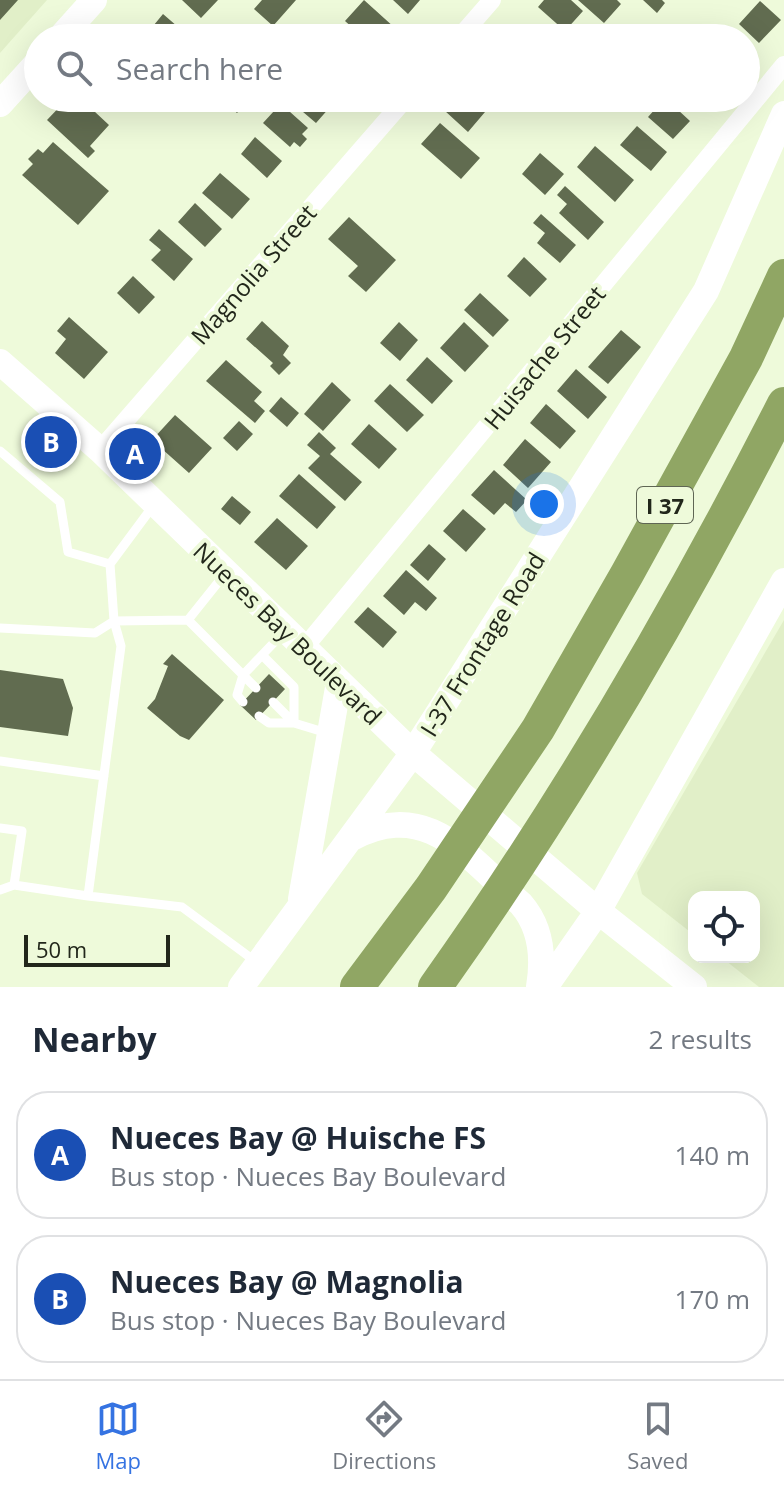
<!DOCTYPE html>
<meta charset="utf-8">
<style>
:root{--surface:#fff;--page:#f6f6f7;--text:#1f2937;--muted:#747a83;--line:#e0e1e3;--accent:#3573e2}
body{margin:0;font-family:"Open Sans",sans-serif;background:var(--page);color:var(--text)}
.controls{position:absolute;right:24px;bottom:24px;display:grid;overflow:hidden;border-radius:16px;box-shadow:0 8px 32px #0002}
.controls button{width:72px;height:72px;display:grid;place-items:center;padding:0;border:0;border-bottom:2px solid var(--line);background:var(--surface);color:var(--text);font:40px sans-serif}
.scale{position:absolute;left:24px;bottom:20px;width:146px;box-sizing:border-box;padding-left:8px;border:4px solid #22271b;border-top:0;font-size:22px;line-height:28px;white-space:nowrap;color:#22271b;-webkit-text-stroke:6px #eefada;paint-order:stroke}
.you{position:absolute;left:544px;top:504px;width:28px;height:28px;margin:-20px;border:6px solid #fff;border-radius:50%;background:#1a73e8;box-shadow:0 0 0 12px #1a73e833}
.badge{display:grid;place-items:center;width:52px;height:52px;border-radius:50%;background:var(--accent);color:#fff;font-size:26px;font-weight:700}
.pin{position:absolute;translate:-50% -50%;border:4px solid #fff;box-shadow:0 2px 8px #0006}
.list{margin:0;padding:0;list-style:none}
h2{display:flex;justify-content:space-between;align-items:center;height:104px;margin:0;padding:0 32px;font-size:34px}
h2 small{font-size:26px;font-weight:400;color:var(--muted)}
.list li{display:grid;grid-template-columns:52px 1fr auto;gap:24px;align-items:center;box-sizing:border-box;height:128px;margin:0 16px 16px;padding:0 16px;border:2px solid var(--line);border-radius:32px}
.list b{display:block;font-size:30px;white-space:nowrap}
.list p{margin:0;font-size:26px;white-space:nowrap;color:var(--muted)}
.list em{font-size:26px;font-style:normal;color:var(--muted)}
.icon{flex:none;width:44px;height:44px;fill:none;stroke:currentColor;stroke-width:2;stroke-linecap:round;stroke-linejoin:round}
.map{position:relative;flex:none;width:784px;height:987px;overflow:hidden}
.search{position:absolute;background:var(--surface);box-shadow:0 8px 32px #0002;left:24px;right:24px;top:24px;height:88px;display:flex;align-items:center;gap:20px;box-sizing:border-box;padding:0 28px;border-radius:44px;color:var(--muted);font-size:30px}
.sheet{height:392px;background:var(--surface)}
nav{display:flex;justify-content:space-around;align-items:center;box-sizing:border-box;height:112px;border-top:2px solid var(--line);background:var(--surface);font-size:22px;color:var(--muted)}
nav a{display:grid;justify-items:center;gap:4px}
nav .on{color:var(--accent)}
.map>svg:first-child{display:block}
</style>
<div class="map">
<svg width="784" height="987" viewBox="0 0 784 987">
<rect width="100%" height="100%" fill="#eefada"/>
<!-- built -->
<path fill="#e1efc8" d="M0 0H47L0 53Z
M784 620V987H759L721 957H754V897H694V935L642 894 637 873Z"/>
<!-- building -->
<path fill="#616c50" d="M0 0H18L0 20Z
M182 0H218L201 18Z
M262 0H296L273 26 254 9Z
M364 0 395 28 387 38H364L345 21Z
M393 0H420L408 14Z
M544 0H571L583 11 565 31 538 7Z
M578 0H617L621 4 604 23Z
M643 0H662L665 3 657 13Z
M760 1 781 20 759 43 739 24Z
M163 14 185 33 181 38H156L149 31Z
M521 25 536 38H510Z
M68 98H80L109 125 90 146 95 151 88 158 47 120Z
M220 98H251L237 113Z
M259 98H285L280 103 308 128 302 134 307 139 300 147 294 142 290 147 263 123 274 111Z
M303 98H338L316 123 296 106Z
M457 98H470L485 112 468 132 445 111Z
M665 98 690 121 673 139 648 117Z
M440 123 480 158 461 179 421 144Z
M637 126 667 152 651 171 620 145Z
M255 137 282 161 267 178 241 154Z
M53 142 109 191 78 225 22 175 33 164 28 159 38 149 43 153Z
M595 146 634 180 615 202 577 167Z
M540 153 564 174 545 195 522 174Z
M220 173 250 199 232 219 202 193Z
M565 186 604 222 588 240 559 213 567 204 557 195Z
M195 203 222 229 205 247 178 222Z
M541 214 576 245 560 263 537 243 545 233 533 223Z
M349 217 396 260 366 292 348 276 358 266 328 239Z
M159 229 193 259 174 281 151 260 161 250 149 240Z
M524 257 547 279 530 297 507 276Z
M133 276 155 297 139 314 117 293Z
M480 293 509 320 493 337 464 310Z
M69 317 108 352 84 379 55 353 66 339 57 331Z
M262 321 289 346 283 355 291 363 279 375 270 366 273 363 246 339Z
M399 322 418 340 400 361 380 343Z
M464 322 489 346 465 372 440 348Z
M621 330 641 347 608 384 588 367Z
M427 357 453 381 432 404 406 380Z
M226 360 262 392 254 401 265 411 255 423 206 381Z
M576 369 607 397 588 419 557 391Z
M332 382 351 400 323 431 304 414Z
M390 384 424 415 407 432 374 401Z
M281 397 299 413 287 427 269 411Z
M546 404 576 431 560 449 530 423Z
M175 415 212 448 189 473 152 440Z
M239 421 253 434 237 451 223 438Z
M369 424 397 449 379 469 351 444Z
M319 432 336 448 330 454 362 482 345 501 308 468 320 456 307 445Z
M525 439 551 462 528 488 503 465Z
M494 470 527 500 516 512 505 503 494 515 471 495Z
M299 474 336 507 317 529 279 496Z
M232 496 251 512 240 525 221 509Z
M463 509 486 529 466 552 443 531Z
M277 518 308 546 286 570 254 542Z
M429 544 446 559 428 581 410 565Z
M406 570 437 598 426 611 415 602 404 615 383 596Z
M368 607 397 632 383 648 354 622Z
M172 654 224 700 189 740 180 736 147 708 155 699 168 666 163 664Z
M0 670 63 679 73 708 68 736 0 727Z
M269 674 285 689 256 720 240 705Z"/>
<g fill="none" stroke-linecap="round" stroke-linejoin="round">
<!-- lane -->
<path stroke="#fff" stroke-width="9" d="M0 451 60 502 68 552 110 564
M153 506 110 564 114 621 188 620 224 575
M188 620 243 675 283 633
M0 628 95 633 114 621 121 646 88 896 14 885 0 890
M262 655 294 687V723L327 733
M243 702 237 695 243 675 256 688
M273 702 294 723
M259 716 269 723H294
M0 761 104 776
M0 828 22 831 14 885
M88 896 182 907 255 961"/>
<!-- street -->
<path stroke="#fff" stroke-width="18" d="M459 38 492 0
M100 450 406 98
M304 648 784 65"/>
<!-- secondary -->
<path stroke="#fff" stroke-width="26" d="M60 38 94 0
M0 104 38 62
M0 362 100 450 413 753 598 911 694 987
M352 838C428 798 467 857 521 904 541 927 544 957 539 987
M301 899 339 682
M241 987 413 753 706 291 784 114
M545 987 598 911 784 581"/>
<!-- highway -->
<path stroke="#90a664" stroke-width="34" d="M357 987 431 888 538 729 627 574 746 358 784 276
M435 987C567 802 681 606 784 404"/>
</g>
<g text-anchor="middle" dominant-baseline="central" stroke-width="8" stroke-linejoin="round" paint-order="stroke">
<!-- shield labels -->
<rect fill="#eefada" stroke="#5f6654" stroke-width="2" x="637" y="487" width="56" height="36" rx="6"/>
<g font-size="22" font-weight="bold" fill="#22271b">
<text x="665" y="505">I 37</text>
</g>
<!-- street labels -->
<g font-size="24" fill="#22271b" stroke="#eefada">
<text transform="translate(253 274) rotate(-49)">Magnolia Street</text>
<text transform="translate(544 357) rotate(-51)">Huisache Street</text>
<text transform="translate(288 633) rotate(44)">Nueces Bay Boulevard</text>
<text transform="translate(482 644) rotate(-58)">I-37 Frontage Road</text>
</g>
</g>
</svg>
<div class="controls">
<button><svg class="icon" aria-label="locate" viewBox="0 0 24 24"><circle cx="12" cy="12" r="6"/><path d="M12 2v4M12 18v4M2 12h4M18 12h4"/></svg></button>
</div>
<div class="scale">50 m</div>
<div class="you"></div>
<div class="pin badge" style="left:135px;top:454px;background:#1a4fb4">A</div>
<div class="pin badge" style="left:51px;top:442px;background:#1a4fb4">B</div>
<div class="search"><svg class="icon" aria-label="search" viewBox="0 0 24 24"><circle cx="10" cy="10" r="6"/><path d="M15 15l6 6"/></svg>Search here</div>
</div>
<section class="sheet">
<h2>Nearby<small>2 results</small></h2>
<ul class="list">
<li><span class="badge" style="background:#1a4fb4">A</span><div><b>Nueces Bay @ Huische FS</b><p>Bus stop · Nueces Bay Boulevard</p></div><em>140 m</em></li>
<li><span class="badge" style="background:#1a4fb4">B</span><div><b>Nueces Bay @ Magnolia</b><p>Bus stop · Nueces Bay Boulevard</p></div><em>170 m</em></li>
</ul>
</section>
<nav>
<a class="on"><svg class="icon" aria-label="map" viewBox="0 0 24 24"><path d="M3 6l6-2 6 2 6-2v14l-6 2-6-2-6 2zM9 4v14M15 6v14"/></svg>Map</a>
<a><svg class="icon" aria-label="directions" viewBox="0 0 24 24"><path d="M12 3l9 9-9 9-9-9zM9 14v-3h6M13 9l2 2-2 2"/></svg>Directions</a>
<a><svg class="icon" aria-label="saved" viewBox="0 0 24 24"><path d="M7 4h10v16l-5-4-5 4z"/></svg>Saved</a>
</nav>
